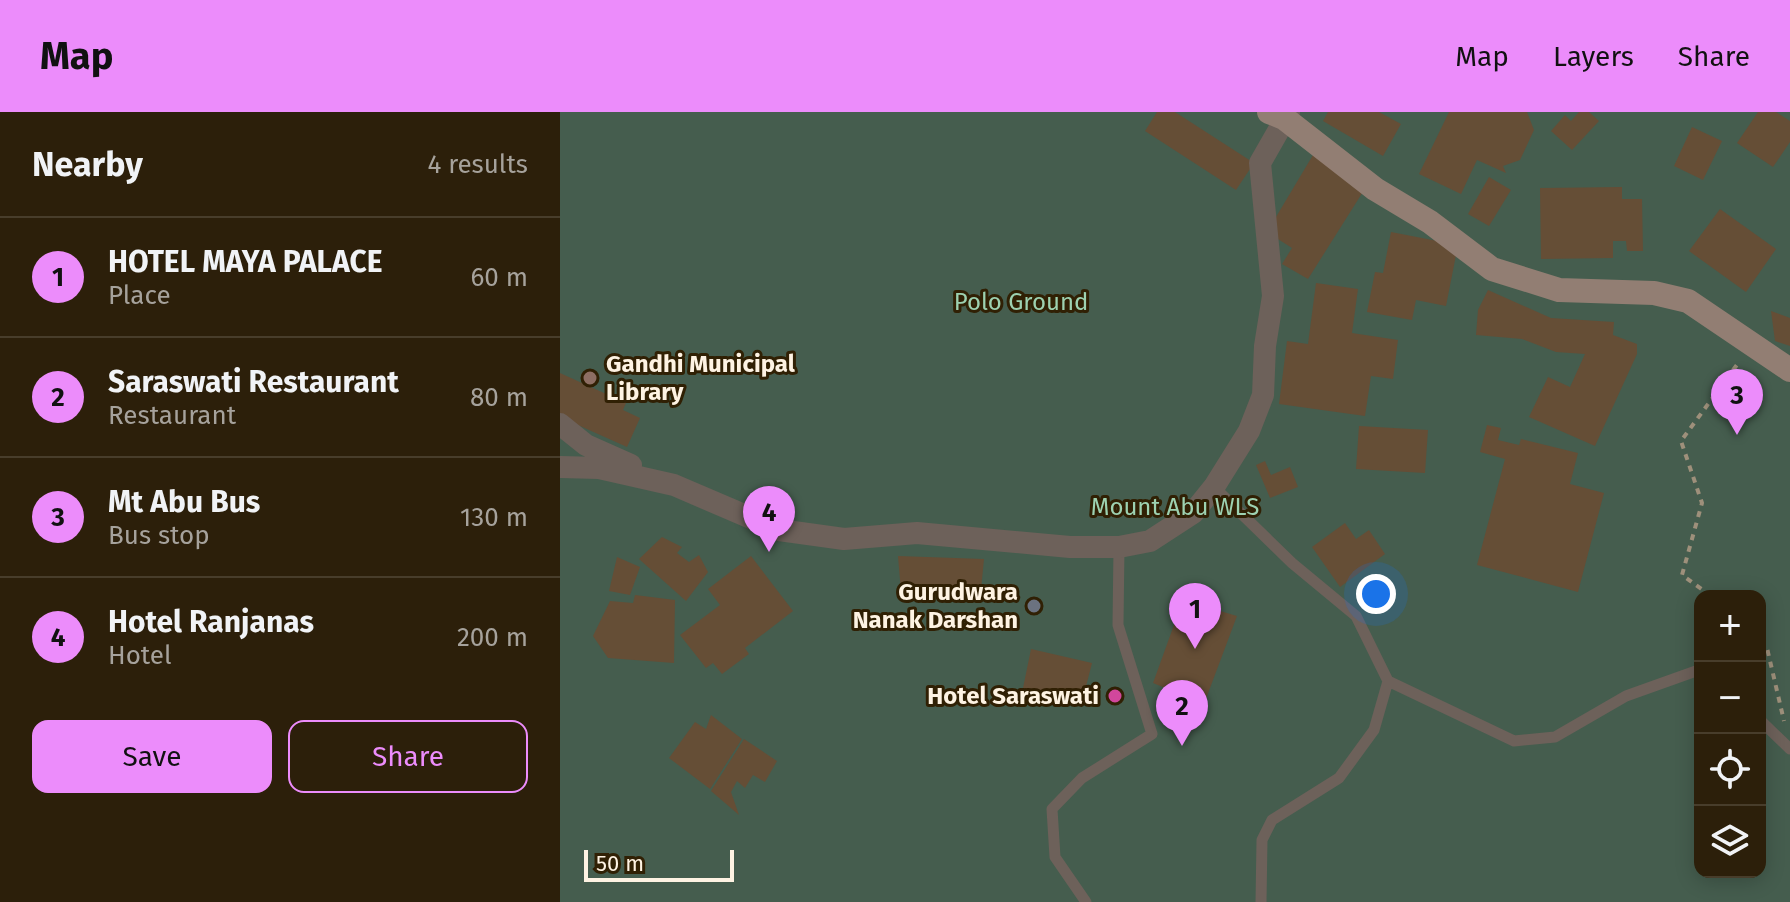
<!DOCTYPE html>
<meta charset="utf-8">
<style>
:root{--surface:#2c1f0a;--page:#382c18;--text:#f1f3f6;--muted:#a6a29c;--line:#483d2b;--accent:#ec8cfb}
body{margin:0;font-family:"Fira Sans",sans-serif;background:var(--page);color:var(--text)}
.controls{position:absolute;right:24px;bottom:24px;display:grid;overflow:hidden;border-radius:16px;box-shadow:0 4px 20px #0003}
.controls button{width:72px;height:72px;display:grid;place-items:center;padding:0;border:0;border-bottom:2px solid var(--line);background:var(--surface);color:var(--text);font:40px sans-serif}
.scale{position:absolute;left:24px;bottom:20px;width:150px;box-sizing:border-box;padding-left:8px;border:4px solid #fef3e3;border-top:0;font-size:22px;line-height:28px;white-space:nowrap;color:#fef3e3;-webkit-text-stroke:6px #302004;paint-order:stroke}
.you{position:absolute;left:816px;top:482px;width:28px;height:28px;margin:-20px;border:6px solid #fff;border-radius:50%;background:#1a73e8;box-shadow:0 0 0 12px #1a73e833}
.badge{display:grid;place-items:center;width:52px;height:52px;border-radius:50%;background:var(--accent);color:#111;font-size:26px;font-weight:700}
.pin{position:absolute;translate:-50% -66px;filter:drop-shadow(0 2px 4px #0008)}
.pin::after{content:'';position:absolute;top:42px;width:28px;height:24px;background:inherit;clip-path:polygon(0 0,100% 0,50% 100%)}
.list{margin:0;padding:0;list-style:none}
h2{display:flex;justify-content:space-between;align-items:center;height:104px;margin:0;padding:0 32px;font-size:34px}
h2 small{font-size:26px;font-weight:400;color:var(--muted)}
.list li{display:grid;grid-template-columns:52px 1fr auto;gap:24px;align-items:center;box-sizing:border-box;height:120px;padding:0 32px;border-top:2px solid var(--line)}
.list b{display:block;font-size:30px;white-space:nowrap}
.list p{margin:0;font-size:26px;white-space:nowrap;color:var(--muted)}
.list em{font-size:26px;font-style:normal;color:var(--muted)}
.actions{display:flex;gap:16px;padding:24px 32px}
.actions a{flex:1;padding:18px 0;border:2px solid var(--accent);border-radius:16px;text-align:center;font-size:28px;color:var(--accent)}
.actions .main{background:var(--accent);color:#111}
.icon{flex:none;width:44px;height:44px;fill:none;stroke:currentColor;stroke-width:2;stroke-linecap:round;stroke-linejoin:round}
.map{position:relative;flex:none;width:1230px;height:790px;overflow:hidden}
header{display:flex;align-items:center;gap:48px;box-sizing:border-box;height:112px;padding:0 40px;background:var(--accent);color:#111}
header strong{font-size:38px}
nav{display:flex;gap:44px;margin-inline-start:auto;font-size:28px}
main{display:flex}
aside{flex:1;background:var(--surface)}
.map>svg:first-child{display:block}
</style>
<header>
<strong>Map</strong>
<nav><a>Map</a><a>Layers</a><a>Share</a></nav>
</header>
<main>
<aside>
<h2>Nearby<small>4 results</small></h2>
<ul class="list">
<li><span class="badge">1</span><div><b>HOTEL MAYA PALACE</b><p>Place</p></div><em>60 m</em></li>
<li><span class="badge">2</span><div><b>Saraswati Restaurant</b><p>Restaurant</p></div><em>80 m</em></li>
<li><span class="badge">3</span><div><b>Mt Abu Bus</b><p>Bus stop</p></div><em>130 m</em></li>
<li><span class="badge">4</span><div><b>Hotel Ranjanas</b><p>Hotel</p></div><em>200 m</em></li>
</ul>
<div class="actions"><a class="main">Save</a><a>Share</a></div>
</aside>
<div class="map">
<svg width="1230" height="790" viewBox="0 0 1230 790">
<rect width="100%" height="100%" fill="#3a290e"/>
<!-- green -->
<path fill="#455d4e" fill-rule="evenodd" d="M0 0H1230V790H0ZM1140 484H1200V760H1140Z"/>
<!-- building -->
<path fill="#654e36" d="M597 0H615L694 51 676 78 585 19Z
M768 0H819L841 12 823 44 763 9Z
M889 0H967L974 18 960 48 943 54 946 61 917 48 901 82 859 62Z
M1019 0H1029L1039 9 1012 38 991 19 1005 3 1011 9Z
M1198 0H1216L1230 9V30L1213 55 1177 31Z
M1132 15 1162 29 1143 68 1114 54Z
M753 43 806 75 748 167 722 152 732 136 707 120Z
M929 65 951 78 929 114 908 102Z
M1062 75V87H1082L1083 139H1067L1066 129H1053V146L981 147 980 76Z
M1160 97 1216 137 1186 180 1129 139Z
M831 120 898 133 886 194 856 188 852 208 807 200 815 160 823 161Z
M756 171 798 177 792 221 838 228 833 267 811 264 805 304 719 292 727 229 748 232Z
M928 178 991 206 1054 210 1053 223 1077 232V242L1035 334 969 305 988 265 1010 275 1025 242 996 240 962 227 916 223 918 198Z
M1211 199 1230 206V234L1215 229Z
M0 261 66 291 63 298 80 306 67 335 0 305Z
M927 313 941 316 938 328 959 333 961 327 1018 341 1010 372 1044 381 1018 480 917 453 945 347 920 340Z
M799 314 868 318 865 361 796 357Z
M705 349 711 363 730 355 738 375 710 386 696 353Z
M785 411 796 427 809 418 825 442 780 475 752 435Z
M102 425 122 435 117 441 129 450 139 443 148 460 126 489 79 447Z
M191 444 233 499 185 536 189 542 162 562 153 551 146 556 120 523 160 493 148 477Z
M338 444 424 447 420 488 341 480Z
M57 445 80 455 70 483 49 479Z
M75 483 115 488 114 551 48 546 33 524 50 489 73 491Z
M623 488 677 504 644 592 593 571Z
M471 537 532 551 521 594 463 576Z
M151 603 182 627 150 677 109 646 135 610 146 617Z
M184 627 217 649 205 670 193 663 185 676 177 669 171 680 179 703 151 679Z"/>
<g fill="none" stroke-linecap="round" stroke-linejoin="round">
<!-- path -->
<path stroke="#9e907b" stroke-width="4" stroke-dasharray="6 6" stroke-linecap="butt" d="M1151 484 1122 463 1142 391 1121 329 1179 250
M1200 529 1207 536 1224 609"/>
<!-- lane -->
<path stroke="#6d615a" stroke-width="11" d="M654 375 732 451 796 504 828 569 814 618 779 666 712 708 702 728 701 790
M828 569 954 629 995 625 1066 584 1136 559 1140 562
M1200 608 1230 637
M526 790 495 745 492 697 522 666 592 622 558 513 559 435"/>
<!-- street -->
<path stroke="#6d615a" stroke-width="22" d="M0 312 26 333 71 353
M0 355 39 356 114 373 219 418 284 427 357 421 510 435H559L590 429 633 401 654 375 689 319 703 283 705 234 713 184 700 51 729 0"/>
<!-- secondary -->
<path stroke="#927e73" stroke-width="24" d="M709 0 724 6 815 77 870 110 932 157 999 178 1094 181 1128 189 1230 258"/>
</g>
<!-- markers -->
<circle fill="#8d6e63" stroke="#302004" stroke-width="3" cx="30" cy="266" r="8"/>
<circle fill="#6b7280" stroke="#302004" stroke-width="3" cx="474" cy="494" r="8"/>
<circle fill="#d1479c" stroke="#302004" stroke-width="3" cx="555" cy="584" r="8"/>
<g text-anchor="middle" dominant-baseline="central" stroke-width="6" stroke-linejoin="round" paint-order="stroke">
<!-- park labels -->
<g font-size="24" fill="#9dd2b1" stroke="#302004">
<text x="461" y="190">Polo Ground</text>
<text x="615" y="395">Mount Abu WLS</text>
</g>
<!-- poi labels -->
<g font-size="24" font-weight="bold" fill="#fef3e3" stroke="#302004" text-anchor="end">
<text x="46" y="252" text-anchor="start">Gandhi Municipal<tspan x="46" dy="28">Library</tspan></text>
<text x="458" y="480">Gurudwara<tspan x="458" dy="28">Nanak Darshan</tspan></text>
<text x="539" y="584">Hotel Saraswati</text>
</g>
</g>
</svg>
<div class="controls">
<button>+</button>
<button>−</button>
<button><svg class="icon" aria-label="locate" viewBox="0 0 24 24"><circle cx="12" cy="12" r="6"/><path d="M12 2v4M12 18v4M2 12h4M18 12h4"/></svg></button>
<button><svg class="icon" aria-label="layers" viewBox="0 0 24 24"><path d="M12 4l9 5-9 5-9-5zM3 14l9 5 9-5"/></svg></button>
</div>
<div class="scale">50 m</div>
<div class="you"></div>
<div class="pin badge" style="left:635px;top:537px">1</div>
<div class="pin badge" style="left:622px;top:634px">2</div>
<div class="pin badge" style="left:1177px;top:323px">3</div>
<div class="pin badge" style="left:209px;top:440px">4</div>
</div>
</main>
